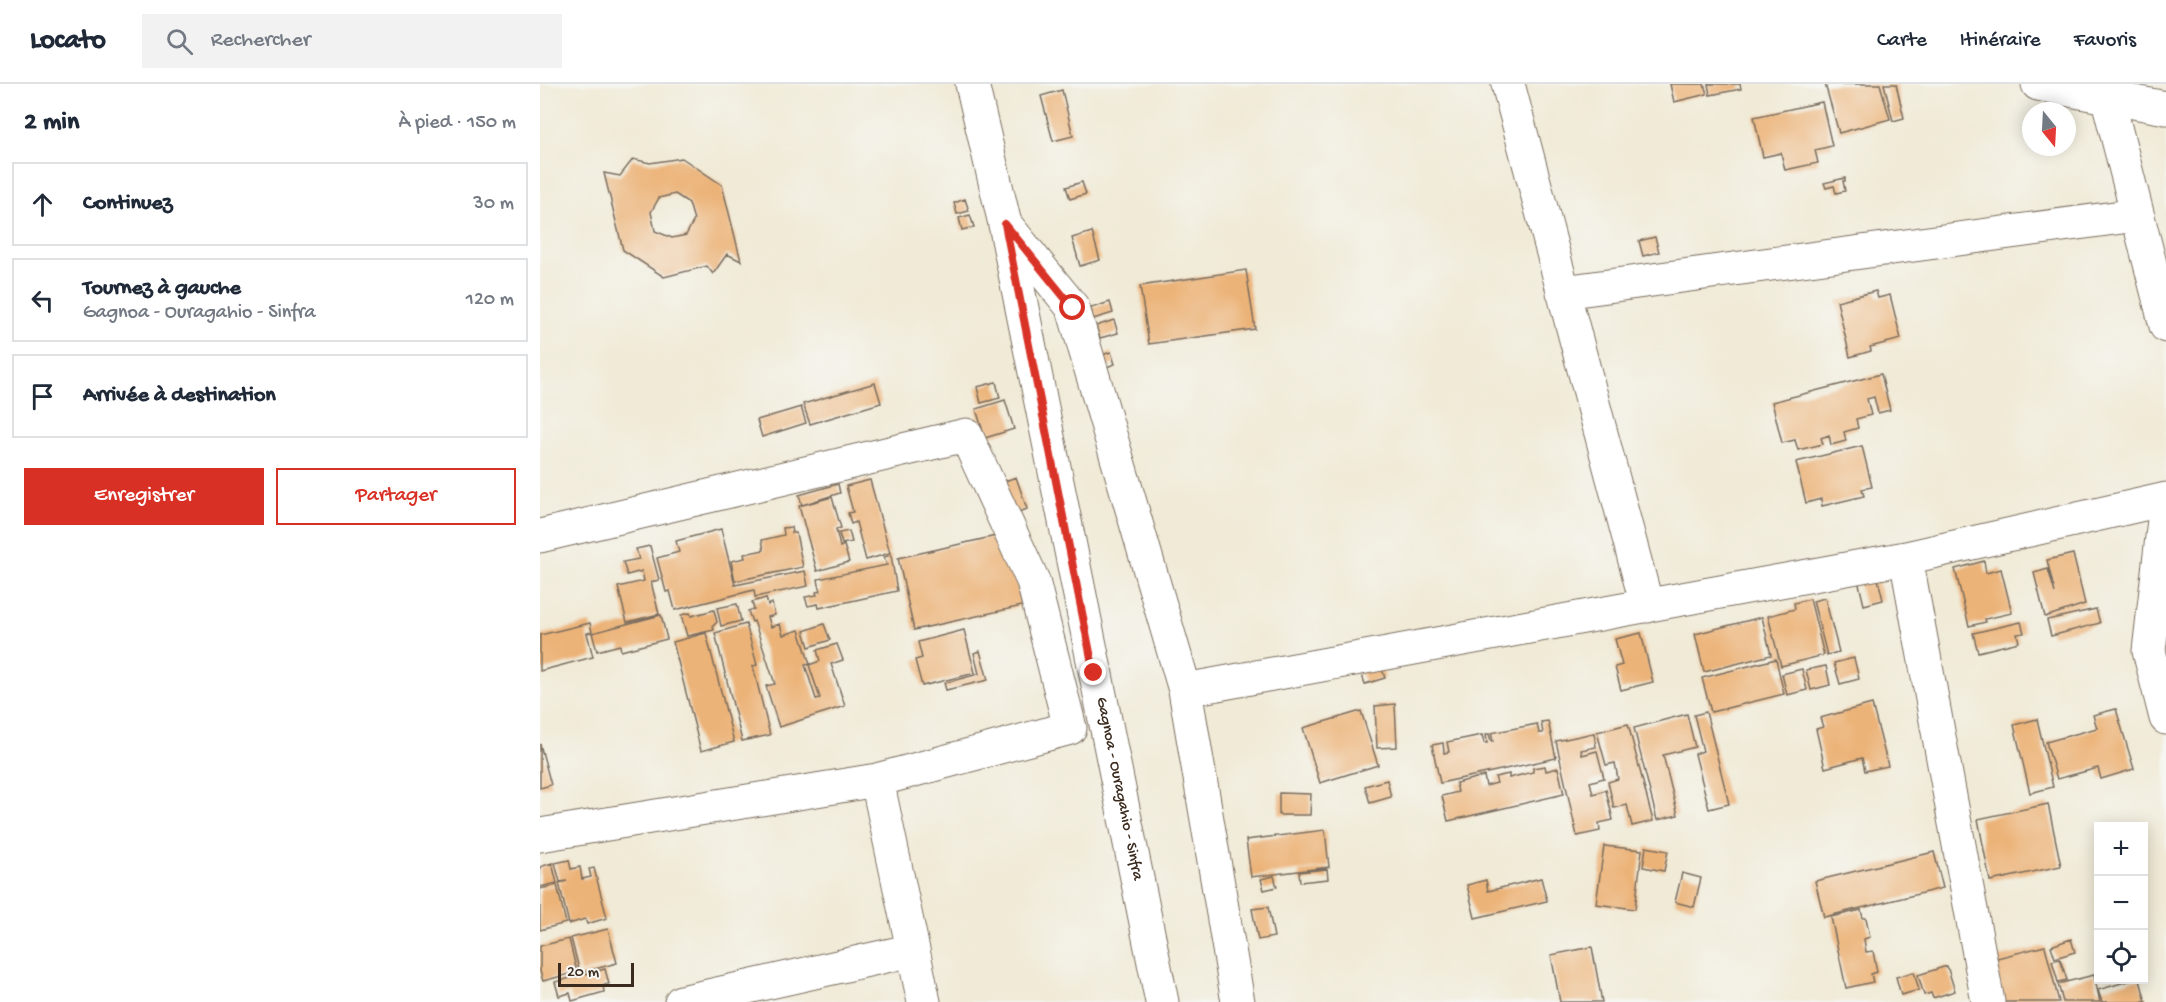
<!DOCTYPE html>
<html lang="fr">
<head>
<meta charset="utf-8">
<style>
  body { margin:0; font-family:"Gochi Hand",sans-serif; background:#f2f2f3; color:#1f2937 }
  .controls { position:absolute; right:18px; bottom:18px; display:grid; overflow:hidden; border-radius:0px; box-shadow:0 3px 15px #0003 }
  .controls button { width:54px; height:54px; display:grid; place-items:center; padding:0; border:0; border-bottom:2px solid #e0e1e3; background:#fff; color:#1f2937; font:30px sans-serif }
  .compass { position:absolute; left:1482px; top:18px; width:54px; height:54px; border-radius:50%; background:#fff; box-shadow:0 3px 15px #0003; rotate:162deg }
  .scale { position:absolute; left:18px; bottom:15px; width:76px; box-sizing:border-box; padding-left:6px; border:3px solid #3b2a1e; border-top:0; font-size:16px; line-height:21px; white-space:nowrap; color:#3b2a1e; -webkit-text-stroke:4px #f6f6f2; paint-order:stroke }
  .stop { position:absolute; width:18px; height:18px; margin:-14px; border:4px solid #d93025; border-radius:50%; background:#fff }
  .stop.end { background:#d93025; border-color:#fff; box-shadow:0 2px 6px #0008 }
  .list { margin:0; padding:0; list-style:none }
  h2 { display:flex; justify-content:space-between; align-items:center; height:78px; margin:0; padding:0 24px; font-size:26px }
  h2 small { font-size:20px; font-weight:400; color:#747a83 }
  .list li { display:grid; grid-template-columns:39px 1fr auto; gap:18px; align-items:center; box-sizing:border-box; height:84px; margin:0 12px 12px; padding:0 12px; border:2px solid #e0e1e3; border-radius:0px }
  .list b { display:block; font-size:22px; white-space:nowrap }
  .list p { margin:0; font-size:20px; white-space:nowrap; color:#747a83 }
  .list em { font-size:20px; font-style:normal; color:#747a83 }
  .actions { display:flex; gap:12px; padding:18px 24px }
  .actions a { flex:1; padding:14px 0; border:2px solid #d93025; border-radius:0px; text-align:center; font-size:21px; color:#d93025 }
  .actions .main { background:#d93025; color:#fff }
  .icon { flex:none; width:33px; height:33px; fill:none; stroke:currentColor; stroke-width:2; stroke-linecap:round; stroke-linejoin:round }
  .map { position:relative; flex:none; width:1626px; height:918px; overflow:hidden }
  header { display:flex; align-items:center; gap:36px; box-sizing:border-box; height:84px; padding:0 30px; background:#fff; border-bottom:2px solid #e0e1e3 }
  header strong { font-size:28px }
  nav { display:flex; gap:33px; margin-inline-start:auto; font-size:21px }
  .search { width:420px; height:54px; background:#f2f2f3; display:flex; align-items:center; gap:15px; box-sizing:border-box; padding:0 21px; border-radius:0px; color:#747a83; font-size:22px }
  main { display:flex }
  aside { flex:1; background:#fff }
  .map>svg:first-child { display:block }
  .building { fill:#ecb378; fill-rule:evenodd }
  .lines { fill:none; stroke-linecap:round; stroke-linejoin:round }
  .minor-casing { stroke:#7a6d5e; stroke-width:35 }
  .major-casing { stroke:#7a6d5e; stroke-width:35 }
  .minor { stroke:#fff; stroke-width:33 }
  .major { stroke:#fff; stroke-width:33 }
  .route { stroke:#d93025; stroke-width:8 }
  .labels { text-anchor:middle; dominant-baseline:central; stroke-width:6; stroke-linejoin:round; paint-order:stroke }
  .street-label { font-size:16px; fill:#3b2a1e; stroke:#f6f6f2 }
</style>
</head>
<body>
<header>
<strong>Locato</strong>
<div class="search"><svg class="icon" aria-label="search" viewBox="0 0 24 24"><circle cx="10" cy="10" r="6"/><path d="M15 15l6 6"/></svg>Rechercher</div>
<nav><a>Carte</a><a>Itinéraire</a><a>Favoris</a></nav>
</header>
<main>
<aside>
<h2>2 min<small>À pied · 150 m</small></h2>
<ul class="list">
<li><svg class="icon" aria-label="ahead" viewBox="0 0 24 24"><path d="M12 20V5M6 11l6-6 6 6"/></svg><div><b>Continuez</b></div><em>30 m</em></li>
<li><svg class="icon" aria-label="left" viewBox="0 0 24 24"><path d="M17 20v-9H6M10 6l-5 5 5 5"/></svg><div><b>Tournez à gauche</b><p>Gagnoa - Ouragahio - Sinfra</p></div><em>120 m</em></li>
<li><svg class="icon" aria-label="arrive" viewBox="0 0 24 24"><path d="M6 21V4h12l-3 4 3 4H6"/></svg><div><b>Arrivée à destination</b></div></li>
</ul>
<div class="actions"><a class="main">Enregistrer</a><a>Partager</a></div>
</aside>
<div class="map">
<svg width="1626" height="918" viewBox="0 0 1626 918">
  <rect width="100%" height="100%" fill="#f6f6f2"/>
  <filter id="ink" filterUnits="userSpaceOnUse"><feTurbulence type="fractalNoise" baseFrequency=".0167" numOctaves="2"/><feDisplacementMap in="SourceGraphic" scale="12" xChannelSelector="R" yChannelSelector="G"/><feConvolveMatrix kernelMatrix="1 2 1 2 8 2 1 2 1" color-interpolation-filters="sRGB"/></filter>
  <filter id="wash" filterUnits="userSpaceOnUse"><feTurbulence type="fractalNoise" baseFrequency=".008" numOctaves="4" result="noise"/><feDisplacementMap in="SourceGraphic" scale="24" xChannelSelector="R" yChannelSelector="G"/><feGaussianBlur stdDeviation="1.35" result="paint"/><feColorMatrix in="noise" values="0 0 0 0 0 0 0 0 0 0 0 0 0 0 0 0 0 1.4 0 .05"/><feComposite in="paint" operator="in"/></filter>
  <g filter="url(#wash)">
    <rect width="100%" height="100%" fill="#f0ead6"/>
    <g id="blocks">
      <path class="building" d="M1130,0h34l3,10 -33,8z
        M1168,0h32l1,5 -31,6z
        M1285,0h55l10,35 -51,14z
        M1344,0h12l8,34 -11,3z
        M522,6l11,46 -20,5 -12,-45z
        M1282,18l10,44 -17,4 3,13 -33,7 -4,-17 -18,4 -9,-40z
        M142,74l40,27 19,76 -14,-7 -14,20 -6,-8 -43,11 -41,-27 -19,-77 16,3 13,-17 17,4zM135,110l14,9 5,17 -8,15 -14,3 -17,-7 -4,-19 8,-14z
        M1305,94v3h-2l2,10 -9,2 -2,-7 -8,2 -2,-5z
        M542,98l4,12 -16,5 -4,-12z
        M425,115l4,12 -12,3 -3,-11z
        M430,131l4,12 -12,3 -3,-12z
        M552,148l8,28 -20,6 -8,-28z
        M1115,153l4,15 -16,4 -4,-15z
        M706,186l9,59 -106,15 -9,-58z
        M1336,207l2,7 12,-3 11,44 -31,8 1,4 -21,6 -13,-56z
        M570,218l3,11 -20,6 -2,-11z
        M574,236l4,13 -18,5 -4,-12z
        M571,268l4,12 -12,4 -4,-12z
        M1341,290l9,36 -12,3 -4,-16 -7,2 4,16 -15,4 2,9 -14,4 2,9 -15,4 -2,-10 -8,3 2,6 -25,6 -3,-10 -13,3 -10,-41z
        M456,298l4,16 -19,5 -4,-16z
        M335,299l6,20 -71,21 -7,-20z
        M465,316l9,29 -29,9 -9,-29z
        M261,323l5,16 -44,14 -5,-17z
        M1322,362l10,41 -10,2 2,7 -42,10 -1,-7 -15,4 -10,-41z
        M476,393l11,32 -19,7 -11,-32z
        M330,396l20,73 -24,7 -10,-38 -5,2 -3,-11 5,-1 -7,-26z
        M298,400l2,9 -38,12 -3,-10z
        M292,413l9,31 -5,1 4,18 4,-2 5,17 -32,9 -18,-65z
        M251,443l1,6h4l7,34 -68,14 -4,-20 14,-3 -1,-4 20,-4 -2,-10 22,-5 -1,-7z
        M181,445l14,56 70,-14 3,15 -53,11 -1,-7 -79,20 -5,-19 -4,1 -9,-34 22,-6 -3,-11z
        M309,447l3,11 -10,2 -3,-11z
        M465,450l17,72 -108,24 -16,-72z
        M110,462l9,34 -8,2 8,32 -32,8 -9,-35 26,-6 -2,-10 -15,4 -4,-13 16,-3 -3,-10z
        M1533,470l12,50 -40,13 -11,-44 14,-4 7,24 -8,-33z
        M351,471l6,36 -78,17 -1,-4 -10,2 -3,-9 12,-2 -1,-3 4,-1 -2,-12 69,-14 -3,-8z
        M1444,477l2,12 15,-4 11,44 -27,6 1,3 -17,4 -14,-57z
        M1337,491l6,25 -19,5 -6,-25z
        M226,514l2,7 4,-2 3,12 -7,2 3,10 9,-3 3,11 16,-5 11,34 -5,1 11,34 4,-1 -11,-33 11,-4 -3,-11 20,-6 6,16 -12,4 14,42 -66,21 -13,-41 9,-2 -21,-63 -2,1 -4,-11 6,-2 -2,-7z
        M1285,514l14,54 -12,3 -14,-54z
        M1270,515l14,56 -43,11 -13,-50 27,-7 -1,-6z
        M197,520l4,17 -20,5 -4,-18z
        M1556,525l4,14 -49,13 -4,-16z
        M174,526l3,12 -4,4 1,4 -27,6 -6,-21 9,-2 1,3z
        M121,531l6,24 -46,12 -1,-6 -23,6 -5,-18z
        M1222,533l9,38 -67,17 -9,-38z
        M1481,538l3,11 -7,1 2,8 -41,10 -5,-19z
        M50,539l2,9 -5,1 6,24 -53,14v-36z
        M206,540l11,41 -4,1 17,69 -28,6 -27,-108z
        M284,540l6,16 -21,7 -5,-16z
        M424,546l11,43 -53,13 -7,-26 7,-2 -4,-16z
        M166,549l28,109 -33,9 -28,-109z
        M1101,549l12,49 -32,8 -6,-23 7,-2 -7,-26z
        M440,567l8,29 -42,10 -2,-7 35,-9 -5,-21z
        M838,573l7,21 -20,6 -7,-21z
        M1314,574l5,21 -19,5 -6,-21z
        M1236,575l8,35 -73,18 -9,-34z
        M1286,582l4,19 -19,5 -5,-20z
        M1262,585l5,21 -20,5 -5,-21z
        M855,620l2,43 -20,1 -2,-42z
        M1332,620l16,62 -23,5 -3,-13 -37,10 -9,-39 7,-2 -3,-9z
        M1576,625l18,60 -33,10 -3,-11 -41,11 -11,-37 51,-14 -4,-13z
        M821,627l17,54 -58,18 -17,-55z
        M1166,628l23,92 -20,5 -14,-55 8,-3 -9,-36z
        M1147,630l8,33 -32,8 15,60 -21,5 -23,-92z
        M1497,635l16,68 -23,6 -16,-68z
        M1008,637l8,37 -116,25 -8,-38 11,-2 1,10 5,-1 -2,-10 35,-7 2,8h3l-1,-9h3l2,7h2l-2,-8 46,-9 2,9h4l-2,-11z
        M1088,640l25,97 -21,5 -5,-21 -13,3 -6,-26 10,-3 -3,-16 -9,2 -9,-33z
        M1054,649l2,14 -15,3 1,5 15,-4 7,27 -14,4 3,12 13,-4 7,30 -14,3 1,8 -23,5 -21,-95z
        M0,660l11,41 -11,3z
        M1005,682l1,5 12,-3 6,26 -116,27 -6,-25 16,-4 -2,-9 28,-7 2,10 11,-3 -2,-6 14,-3v4l24,-6v-4z
        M847,696l4,17 -21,6 -5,-17z
        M739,709l32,1 -1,21h-31z
        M1508,720l13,62 -71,15 -12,-62z
        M785,746l4,37 -78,10 -5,-37z
        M1064,762l38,4 -7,59 -39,-5z
        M1106,763l22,4 -4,20 -21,-4z
        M1394,768l9,36 -119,29 -9,-36z
        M29,776l2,9 9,-2 2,12 9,-2 -2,-8 5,-1 13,50 -20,6 -2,-5 -16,5 -10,-41 8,-2 -7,1 -5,-19z
        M12,779l5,20 -17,4v-20z
        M787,785l1,10 -28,3 -1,-10z
        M1142,789l19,5 -7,29 -19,-5z
        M734,792l3,11 -13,3 -3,-11z
        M1001,794l6,23 -72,17 -8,-33 19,-5 2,11z
        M17,801l9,38 -26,7v-41z
        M728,823l6,30 -16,3 -6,-31z
        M1321,826l2,8h3l4,19 -6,2 2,13 7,-1 4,21 -6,2 2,8 -27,6 -15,-71z
        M68,845l9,34 -37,10 -9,-35z
        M29,855l8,33 -34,9 -3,-10v-25z
        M1531,855l4,13 -20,6 -4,-12z
        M1505,862l14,56h-55l-11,-43z
        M1052,863l10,55h-42l-9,-47z
        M1520,875l7,21 -9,2 -6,-21z
        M1407,882l8,25 -22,7 -2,-5 -7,2 -6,-20z
        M65,885l4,15 -6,1 1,7 -32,9 -2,-8 -11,3 -4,-14z
        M1374,888l5,18 -18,5 -5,-18z
        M1554,891l6,27h-37l-5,-18z
        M1592,896h8l6,22h-44l-4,-12z"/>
    </g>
  </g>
  <g filter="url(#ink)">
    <use href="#blocks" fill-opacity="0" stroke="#7a6d5e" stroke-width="1.5"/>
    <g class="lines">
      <g class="minor-casing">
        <path id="minor" d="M968,0l139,522
          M1498,0l128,24
          M1565,0l2,12 59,230
          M465,140l68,84 112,382 53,312
          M1023,208l574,-77
          M1626,418l-17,149 17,67
          M0,452l426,-101 67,146 37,147 -193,52 -337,55
          M1366,474l82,444
          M645,606l721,-132 260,-59
          M337,696l47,222
          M141,918l232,-52"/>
      </g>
      <g class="major-casing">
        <g id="major">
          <path id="s1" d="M432,0l33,140 157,778"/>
        </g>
      </g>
      <use href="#minor" class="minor"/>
      <use href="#major" class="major"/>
    </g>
  </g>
  <g class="lines" filter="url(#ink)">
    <path class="route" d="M533,224l-68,-84 89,449"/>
  </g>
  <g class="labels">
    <g class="street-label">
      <text stroke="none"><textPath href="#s1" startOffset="720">Gagnoa - Ouragahio - Sinfra</textPath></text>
    </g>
  </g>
</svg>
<div class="controls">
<button>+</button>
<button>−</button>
<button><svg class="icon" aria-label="locate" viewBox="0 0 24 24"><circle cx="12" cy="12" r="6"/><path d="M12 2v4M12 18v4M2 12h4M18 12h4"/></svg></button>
</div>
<svg class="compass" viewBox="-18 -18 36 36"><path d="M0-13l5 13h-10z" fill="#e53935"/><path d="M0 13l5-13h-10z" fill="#747a83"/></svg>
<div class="scale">20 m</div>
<div class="stop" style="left:533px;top:224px"></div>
<div class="stop end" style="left:554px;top:589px"></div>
</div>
</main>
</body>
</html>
